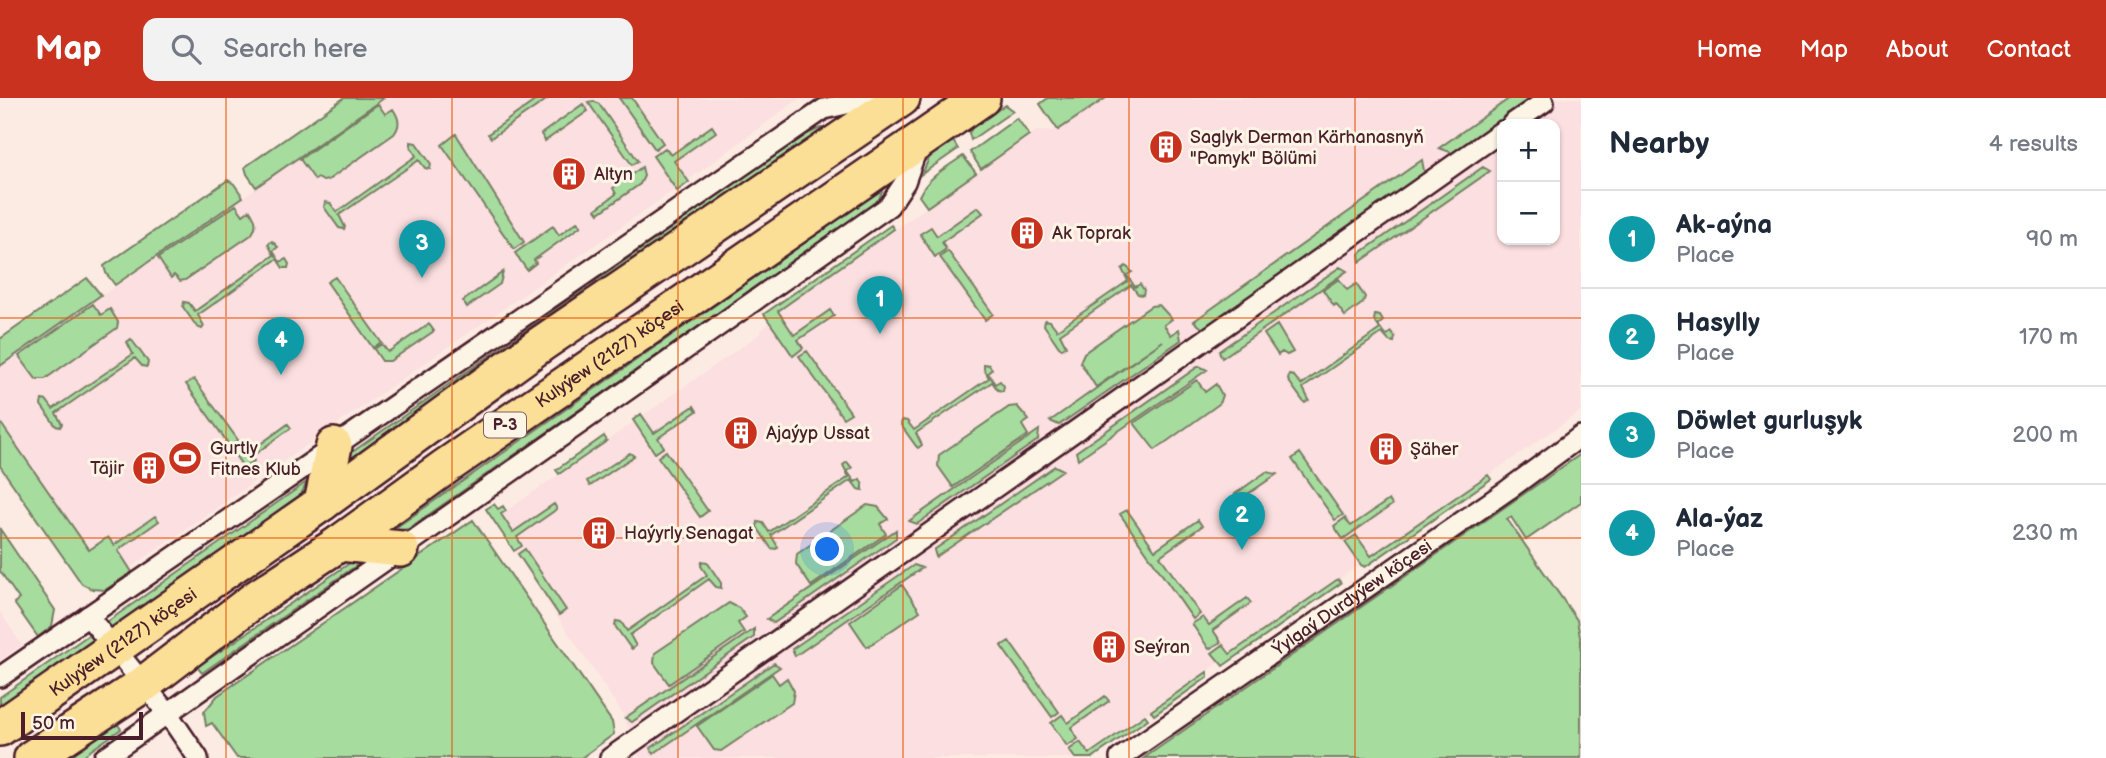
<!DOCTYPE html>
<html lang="en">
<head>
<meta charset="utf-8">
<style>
  body { margin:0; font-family:"Balsamiq Sans",sans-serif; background:#f2f2f3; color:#1f2937 }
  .controls { position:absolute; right:21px; top:21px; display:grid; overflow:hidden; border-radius:14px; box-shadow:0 2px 5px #0004 }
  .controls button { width:63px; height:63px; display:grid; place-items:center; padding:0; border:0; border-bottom:2px solid #e0e1e3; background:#fff; color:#1f2937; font:35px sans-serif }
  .scale { position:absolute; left:21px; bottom:18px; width:122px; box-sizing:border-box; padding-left:7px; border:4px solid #4a1f2b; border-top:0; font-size:19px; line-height:24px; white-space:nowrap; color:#4a1f2b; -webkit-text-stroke:5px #fcf5e5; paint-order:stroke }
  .you { position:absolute; left:828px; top:452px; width:24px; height:24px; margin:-18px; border:5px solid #fff; border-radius:50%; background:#1a73e8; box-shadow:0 0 0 10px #1a73e833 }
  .badge { display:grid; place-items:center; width:46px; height:46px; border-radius:50%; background:#c8321e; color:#fff; font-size:23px; font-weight:700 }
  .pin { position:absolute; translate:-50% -58px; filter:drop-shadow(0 2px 4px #0008) }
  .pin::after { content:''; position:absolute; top:37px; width:24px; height:21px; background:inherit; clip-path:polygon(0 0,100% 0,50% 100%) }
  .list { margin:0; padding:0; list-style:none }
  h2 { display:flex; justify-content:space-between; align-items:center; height:91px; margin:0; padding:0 28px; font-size:30px }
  h2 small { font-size:23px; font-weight:400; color:#747a83 }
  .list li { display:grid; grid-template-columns:46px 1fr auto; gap:21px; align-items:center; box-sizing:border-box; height:98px; padding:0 28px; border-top:2px solid #e0e1e3 }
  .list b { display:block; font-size:26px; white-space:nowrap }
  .list p { margin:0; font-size:23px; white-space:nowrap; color:#747a83 }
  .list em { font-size:23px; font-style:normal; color:#747a83 }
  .icon { flex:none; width:38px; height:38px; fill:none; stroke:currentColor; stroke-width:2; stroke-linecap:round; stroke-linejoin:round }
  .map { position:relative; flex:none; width:1581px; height:660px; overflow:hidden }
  header { display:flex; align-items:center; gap:42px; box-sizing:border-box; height:98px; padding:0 35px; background:#c8321e; color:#fff }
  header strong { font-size:33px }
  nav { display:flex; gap:38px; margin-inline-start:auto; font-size:24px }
  .search { width:490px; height:63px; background:#f2f2f3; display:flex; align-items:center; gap:18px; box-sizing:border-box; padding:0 24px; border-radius:14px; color:#747a83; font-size:26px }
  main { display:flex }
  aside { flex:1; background:#fff }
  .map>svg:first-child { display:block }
  .built { fill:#fcdfe0; fill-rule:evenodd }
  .green { fill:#a7dc9f; stroke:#787e65; stroke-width:2 }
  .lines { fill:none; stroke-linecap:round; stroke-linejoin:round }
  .street-casing { stroke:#4a1f2b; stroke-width:24 }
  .highway-casing { stroke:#4a1f2b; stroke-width:40 }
  .street { stroke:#fcf5e5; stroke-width:19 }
  .highway { stroke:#fbdf96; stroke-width:35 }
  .grid { fill:none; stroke:#e8590c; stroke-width:2; stroke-opacity:0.55 }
  .labels { text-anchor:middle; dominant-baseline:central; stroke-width:6; stroke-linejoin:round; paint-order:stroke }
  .shield { fill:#fcf5e5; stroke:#7f5f63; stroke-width:2 }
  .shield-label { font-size:16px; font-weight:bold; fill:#4a1f2b }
  .poi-label { font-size:18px; fill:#4a1f2b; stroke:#fcf5e5; text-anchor:start }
  .street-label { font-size:18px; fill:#4a1f2b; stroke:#fcf5e5 }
</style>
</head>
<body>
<header>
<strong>Map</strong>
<div class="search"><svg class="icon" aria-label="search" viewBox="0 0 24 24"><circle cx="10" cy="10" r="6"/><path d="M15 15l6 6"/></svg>Search here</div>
<nav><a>Home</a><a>Map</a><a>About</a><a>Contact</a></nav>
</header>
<main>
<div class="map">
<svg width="1581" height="660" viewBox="0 0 1581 660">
  <rect width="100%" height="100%" fill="#fcebe3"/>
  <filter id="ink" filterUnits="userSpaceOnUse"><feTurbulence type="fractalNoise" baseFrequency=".0143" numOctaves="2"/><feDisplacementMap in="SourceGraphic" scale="14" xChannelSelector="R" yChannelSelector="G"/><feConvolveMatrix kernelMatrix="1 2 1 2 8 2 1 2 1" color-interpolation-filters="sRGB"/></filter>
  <g filter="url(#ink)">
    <path class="built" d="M385,0h415l-110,81 -560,389 -22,-32 -19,12 -89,-127v-54z
      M1107,0h474v313l-500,347h-442l-15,-42 -109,-163 9,-7 -22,-32 255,-178 23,-26 256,-179h21zM1502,26h53v116h-53z
      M0,514l22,33 -22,15z"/>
    <path class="green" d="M344,0h40l-128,89 -9,-13 -2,-7z
      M539,0h10l-58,40 -3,-4z
      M619,0h13l31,45 -8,6z
      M1048,0h58l-48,32 -18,-26z
      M1510,0h24l-79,56 -16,-6z
      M594,3l5,3 39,57 -6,4 -44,-63z
      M378,6l7,10 8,-5c6,9 8,16 1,25l-66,46 -5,1 -5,-3 -3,2 -15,-21z
      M583,6l5,7 -43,30 -4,-7z
      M1005,7l8,6 -42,29 -2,-7 3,-5z
      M1017,20l12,17 -48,34 -11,-17z
      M712,28l4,6 -42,29 15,21 -12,9 -24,-35 12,-8 6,7z
      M821,30l5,1 -483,340 8,-16 451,-317z
      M456,36l68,108 -10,7 -72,-104z
      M953,43l5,8 -36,25 8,-18z
      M411,44l5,1 15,21 -1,5 -5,-1 -6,-8 -80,55 6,12 -1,2 -5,-1 -15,-21 1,-5 5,1 7,9 79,-56 -5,-9z
      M963,58l13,17 -49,34 -8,-11c9,-19 28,-29 44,-40z
      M1422,62l3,16 -222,153 -9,-8z
      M642,69l2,9 -4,8 -41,29 -3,-4 20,-15 -3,-6z
      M1483,69l7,4 -130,91 -1,-8z
      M228,82l6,4 9,13 -128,88 -9,-12 -2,-7z
      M883,90l-5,14 -470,327 -17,2z
      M236,107l7,10 7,-5c6,9 8,16 1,25l-66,45 -5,1 -6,-6 -3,3 -13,-20z
      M978,109l5,6 -41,29 4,7 -11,8 -15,-23 11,-7 6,9z
      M577,124l4,4 -47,34 2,3 -9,7 -12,-17 38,-27 6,9z
      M891,127l3,4 -116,82 16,24 36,-25 4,6 -36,24 5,8 -10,8 -29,-42z
      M272,143l6,6 -5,4 7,11 6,-3 3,5 -1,4h-5l-6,-9 -79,56 6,11 -2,3 -5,-2 -14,-20 1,-5 5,1 6,8 79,-56 -6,-11z
      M948,153l45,63 -8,6 -45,-63z
      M1126,168l6,6 -5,3 8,12 5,-3 4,6 -1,5 -5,-1 -7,-9 -71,49 6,12 -4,3 -3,-2 -15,-22 1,-5 5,1 7,9 71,-49 -6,-12z
      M1340,169l7,4 -125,87 -3,-7z
      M503,174l-3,12 -33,23 -4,-6z
      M335,179l46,65 -8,6 -46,-66z
      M87,180l14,17 -101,71v-27z
      M1339,181l8,11 9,-6 9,13 -2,6 -18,13 -9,-12 -2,2 -11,-16z
      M93,206l8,11 9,-6 8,13 -1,6 -72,51h-9l-17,-23z
      M1159,207l13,14 -8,6 7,10 8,-6 2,11 -122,85 -9,-4 113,-80 -67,46 -16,-25 4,-9 67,-47z
      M1375,217l5,1 3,5 -5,4 8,11 5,-4 4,5 -1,5 -5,-1 -7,-8 -79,55 6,12 -4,3 -2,-2 -15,-21 1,-5 5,1 7,9 79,-56 -6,-9z
      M429,226l5,7 -44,30h-8l-8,-12 8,-5 6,8z
      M1277,227l16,27 -6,3 -5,-3 -4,3 -14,-21z
      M131,241l17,23 -1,5 -5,-1 -7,-8 -79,55 6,11 -2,3 -4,-1 -15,-21 1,-5 5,1 6,8 80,-55 -6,-12z
      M807,253l44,62 -8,5 -44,-62z
      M984,266l5,1 3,4 -4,4 7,11 5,-3 4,5 -1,5 -5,-1 -6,-8 -76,51 6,12 -4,3 -2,-2 -15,-21 1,-5 5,1 7,9 75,-52 -5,-9z
      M1199,268l8,4 -129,89 -2,-7z
      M194,281l44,61 -8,6 -44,-62z
      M1197,282l8,12 11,-8 6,11 -3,9 -64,46 -21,-27z
      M694,308l3,5 -39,27 6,9 -9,6 -22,-33 8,-6 13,19z
      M1017,308l12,14 -7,5 6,10 -75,52 -15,-21 1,-11 70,-48z
      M0,324l89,128 19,-13 6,8 41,-29 4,5 -41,29 14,22 -27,18 -13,-1 -10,-5 -82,-118z
      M288,326l3,4 -40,29 3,4 -10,7 -12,-17 10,-7 6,9z
      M1039,332l-1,10 -121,84 -8,-3z
      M604,338l3,5 -48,33 -3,-4z
      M666,353l42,60 -8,6 -42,-60z
      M630,355l4,3 -44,30 -3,-5z
      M1300,355l43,62 -8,5 -43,-61z
      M1581,356v48l-55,38 -15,-23 -4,2 70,101 4,22v116h-437z
      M847,364l5,6 -5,3 8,11 5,-3 3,6v5l-5,-1 -7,-9 -80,55 7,12 -2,2 -5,-1 -14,-21 1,-5 5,1 6,9 80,-55 -6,-12z
      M1055,368l8,4 -127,87 -2,-7z
      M1266,374l11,2 -38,26 -4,-6z
      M1488,377l3,4 -126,88 -4,-2 -16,-23 11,-7 15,21z
      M308,383l-8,15 -300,210v-9z
      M1389,402l3,5 -49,34 -9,-13 11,-8 6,8z
      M494,406l4,5 5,-3 3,5 -5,3 12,18 41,-28 3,5 -40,28 5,9 -8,5 -28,-42z
      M867,407l11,2 10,12 -8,5 6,10 -75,52 -15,-22 1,-10z
      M1127,412l28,40 43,-30 4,6 -42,30 40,58 -7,5 -73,-105z
      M473,422l139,202 2,12 -33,24h-344l-25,-35 -6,3 -2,-14 13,-16z
      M0,431l55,81 -3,16 -14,11 -24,-34 5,-4 -19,-28z
      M896,432v8l-122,85 -7,-4z
      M525,451l41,61 -7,5 -41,-61z
      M702,463l5,1 14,21v5l-5,-1 -7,-8 -79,56 6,11 -4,3 -2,-2 -15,-21 1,-5 5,1 6,9 80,-56 -6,-9z
      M350,465h10l-158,110 -5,-6z
      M914,467l8,3 -127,88 -3,-7z
      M1338,481l3,4 -118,83 -11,-13 11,-8 7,9z
      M902,487l18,26 -53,36 -17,-25z
      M1247,500l4,5 -38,27 8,12 -12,7 -17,-25 11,-7 6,8z
      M729,505l10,5 7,9 -8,6 6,9 -75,52 -15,-21 1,-10z
      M754,531v8l-122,85 -7,-4z
      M1009,543l50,71 -7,5 -51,-71z
      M774,565l6,4 -127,87 -2,-6z
      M1207,574l1,5 -54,38 -3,-4z
      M772,576l7,10 8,-6 7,13 -2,12 -71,48 -7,-1 -17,-24z
      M1105,598l4,5 -38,27 7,11 -11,7 -16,-23 11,-8 6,8z
      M1145,617l3,4 -56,39h-17l-6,-8 11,-8 9,12z
      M116,624l5,7 -41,29h-15z"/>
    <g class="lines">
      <g class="street-casing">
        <g id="street">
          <path d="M1512,26l32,-22"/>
          <path d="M88,518l80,98 30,44"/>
          <path d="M0,579l824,-568 31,-7h37"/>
          <path d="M104,660l785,-552 16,-24 13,-36"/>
          <path d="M610,660l892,-627"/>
          <path id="s1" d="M1120,660l389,-269 72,-53"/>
        </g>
      </g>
      <g class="highway-casing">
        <g id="highway">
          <path d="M322,405l12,-57"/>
          <path d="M340,445l61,6"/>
          <path id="s2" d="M0,630l322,-225 219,-159 361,-246"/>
          <path id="s3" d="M32,660l112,-74 114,-87 82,-54 105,-76 537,-369"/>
        </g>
      </g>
      <use href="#street" class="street"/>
      <use href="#highway" class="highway"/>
    </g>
  </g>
  <path class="grid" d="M226,0v660M452,0v660M678,0v660M903,0v660M1129,0v660M1355,0v660M0,220h1581M0,440h1581"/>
  <defs>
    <g id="building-disc" transform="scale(1.75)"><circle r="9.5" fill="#c8321e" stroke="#fcf5e5"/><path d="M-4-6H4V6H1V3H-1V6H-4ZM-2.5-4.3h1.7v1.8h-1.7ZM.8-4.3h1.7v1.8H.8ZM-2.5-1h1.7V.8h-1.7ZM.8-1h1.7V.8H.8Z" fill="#fff"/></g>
    <g id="stadium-disc" transform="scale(1.75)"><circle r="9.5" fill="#c8321e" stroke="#fcf5e5"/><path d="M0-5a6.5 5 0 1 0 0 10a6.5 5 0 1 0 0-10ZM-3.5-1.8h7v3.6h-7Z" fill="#fff"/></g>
  </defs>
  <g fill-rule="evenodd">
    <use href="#building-disc" x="1166" y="49"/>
    <use href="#building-disc" x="569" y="76"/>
    <use href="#building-disc" x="1027" y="135"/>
    <use href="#building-disc" x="741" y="335"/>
    <use href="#building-disc" x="1386" y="351"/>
    <use href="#stadium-disc" x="185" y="360"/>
    <use href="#building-disc" x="149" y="370"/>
    <use href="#building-disc" x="599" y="435"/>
    <use href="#building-disc" x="1109" y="549"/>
  </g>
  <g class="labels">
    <rect class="shield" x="484" y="314.5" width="42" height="25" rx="5"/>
    <g class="shield-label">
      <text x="505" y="327">P-3</text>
    </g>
    <g class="poi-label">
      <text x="1190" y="39">Saglyk Derman Kärhanasnyň<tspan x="1190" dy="21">"Pamyk" Bölümi</tspan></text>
      <text x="594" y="76">Altyn</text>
      <text x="1052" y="135">Ak Toprak</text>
      <text x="766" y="335">Ajaýyp Ussat</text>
      <text x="210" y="350">Gurtly<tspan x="210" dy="21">Fitnes Klub</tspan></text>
      <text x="1410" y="351">Şäher</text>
      <text x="124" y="370" text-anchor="end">Täjir</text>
      <text x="624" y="435">Haýyrly Senagat</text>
      <text x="1134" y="549">Seýran</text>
    </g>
    <g class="street-label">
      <text stroke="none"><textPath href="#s3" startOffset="705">Kulyýew (2127) köçesi</textPath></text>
      <text stroke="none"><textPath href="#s1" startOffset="282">Ýylgaý Durdyýew köçesi</textPath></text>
      <text stroke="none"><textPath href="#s2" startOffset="150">Kulyýew (2127) köçesi</textPath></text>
    </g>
  </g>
</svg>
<div class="controls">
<button>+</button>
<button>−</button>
</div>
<div class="scale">50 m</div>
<div class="you"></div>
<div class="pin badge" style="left:880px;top:236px;background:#0f9aa8">1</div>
<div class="pin badge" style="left:1242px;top:452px;background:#0f9aa8">2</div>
<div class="pin badge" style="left:422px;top:180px;background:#0f9aa8">3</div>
<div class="pin badge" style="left:281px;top:277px;background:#0f9aa8">4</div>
</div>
<aside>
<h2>Nearby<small>4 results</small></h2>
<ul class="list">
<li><span class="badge" style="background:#0f9aa8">1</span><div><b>Ak-aýna</b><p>Place</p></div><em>90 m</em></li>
<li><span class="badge" style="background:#0f9aa8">2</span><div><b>Hasylly</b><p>Place</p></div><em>170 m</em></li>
<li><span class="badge" style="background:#0f9aa8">3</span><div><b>Döwlet gurluşyk</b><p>Place</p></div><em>200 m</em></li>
<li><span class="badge" style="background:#0f9aa8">4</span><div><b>Ala-ýaz</b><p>Place</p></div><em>230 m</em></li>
</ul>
</aside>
</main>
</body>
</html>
